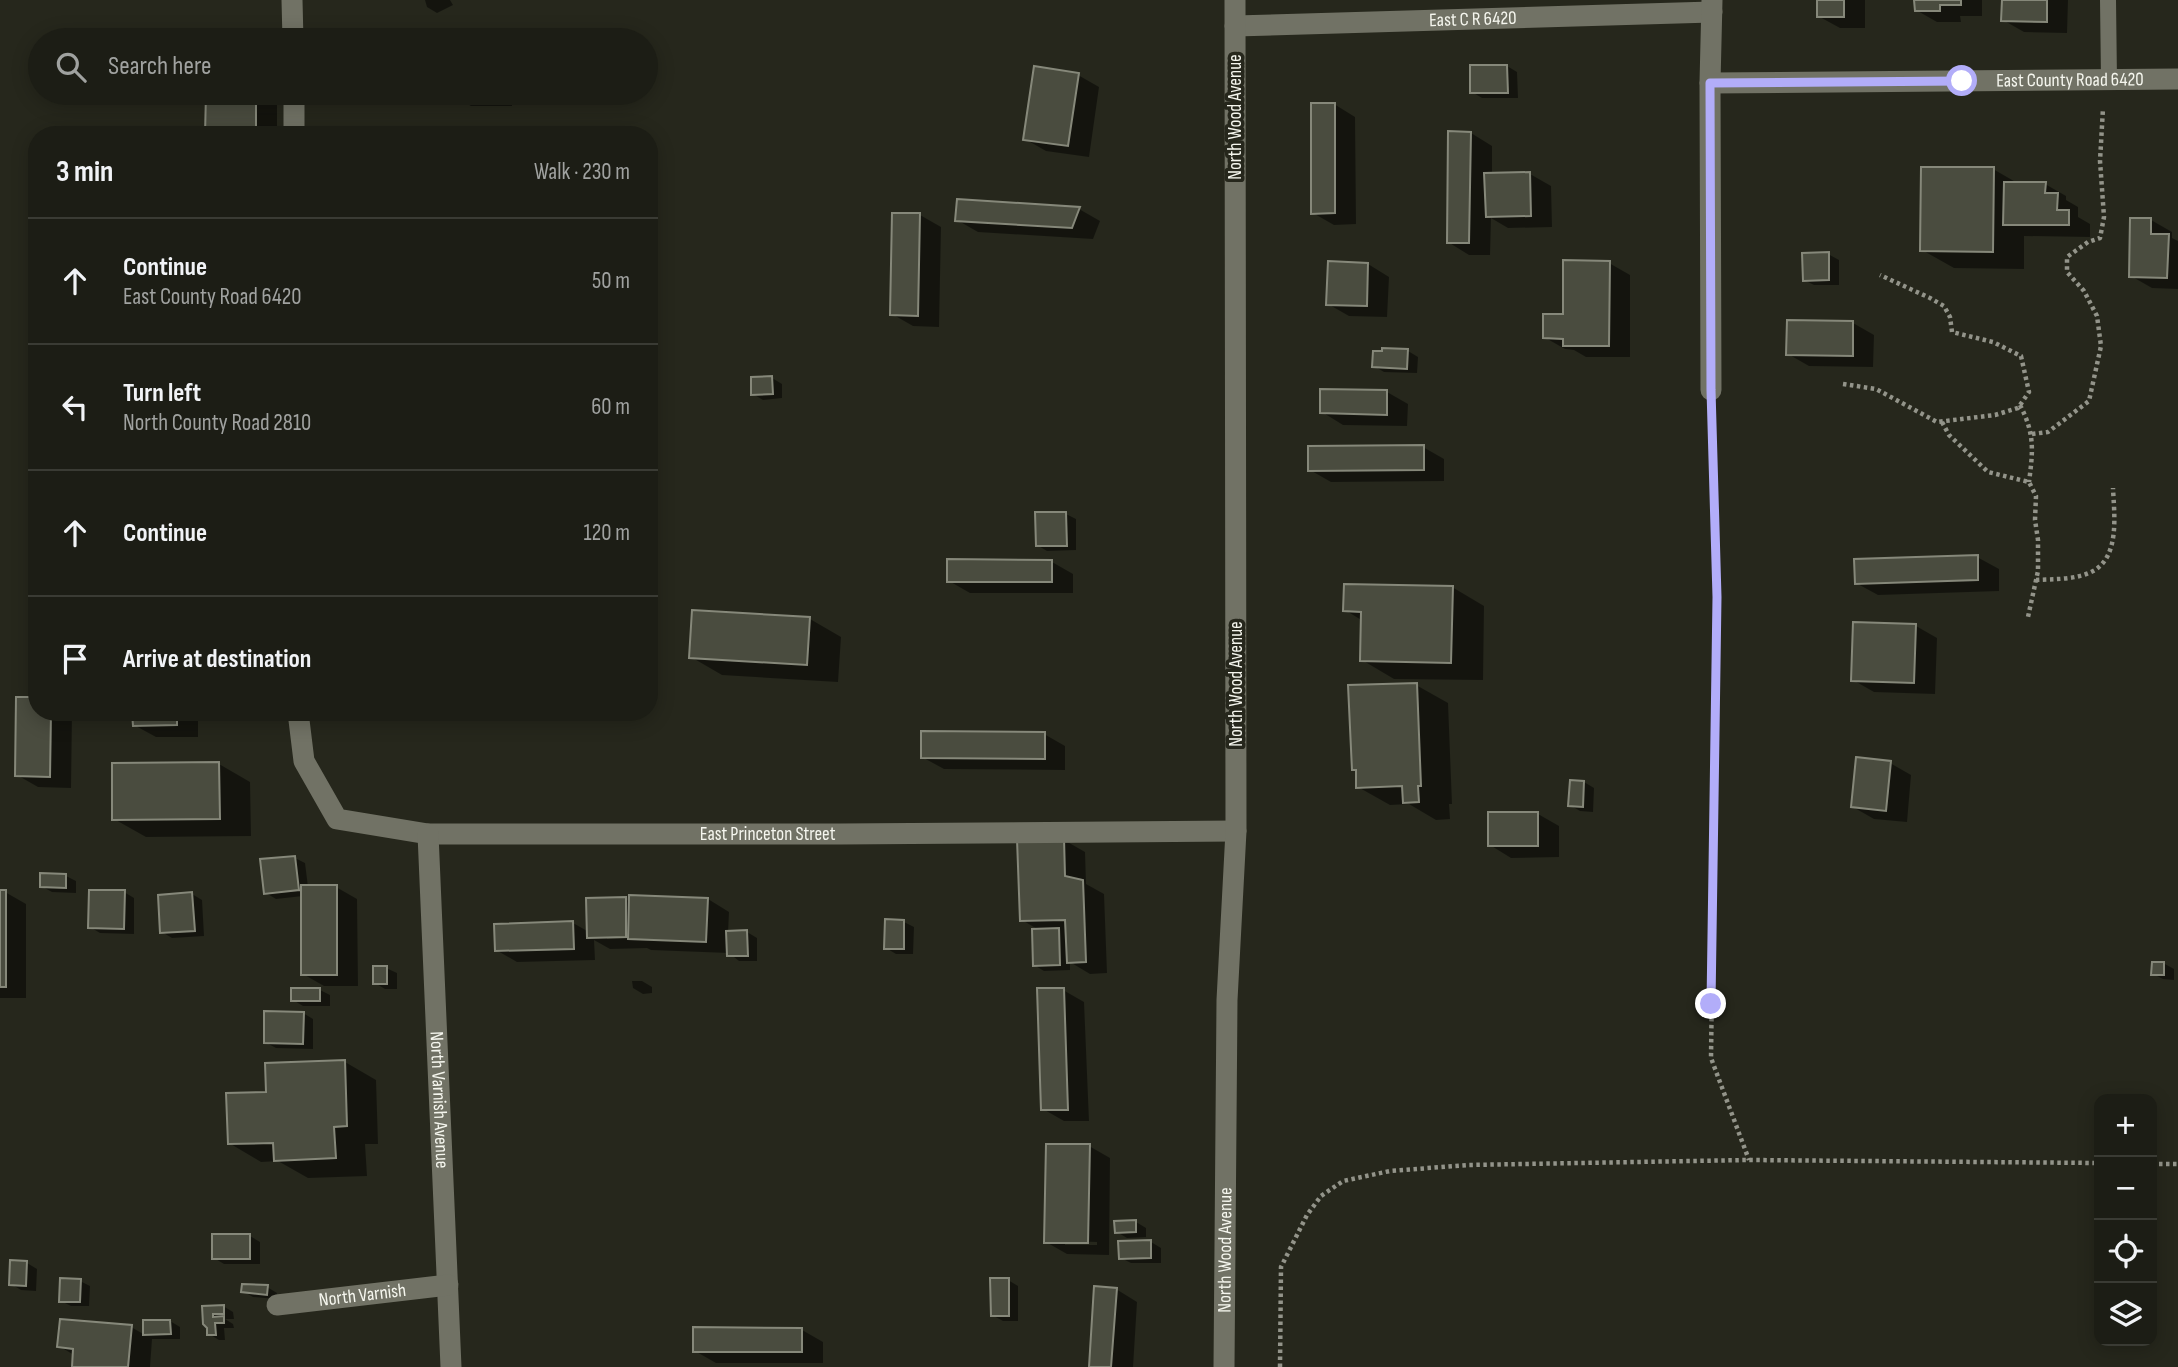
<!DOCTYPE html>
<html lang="en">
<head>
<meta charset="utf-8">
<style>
  body { margin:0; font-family:"Sofia Sans Condensed",sans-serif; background:#25261e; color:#f1f3f6 }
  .controls { position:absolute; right:21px; bottom:21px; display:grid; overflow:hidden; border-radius:14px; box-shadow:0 4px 18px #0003 }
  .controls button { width:63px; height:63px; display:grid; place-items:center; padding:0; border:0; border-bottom:2px solid #3a3b34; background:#1c1d15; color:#f1f3f6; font:35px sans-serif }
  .stop { position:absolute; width:21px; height:21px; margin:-16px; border:5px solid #b2adf9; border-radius:50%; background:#fff }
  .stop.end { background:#b2adf9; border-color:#fff; box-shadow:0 2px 7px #0008 }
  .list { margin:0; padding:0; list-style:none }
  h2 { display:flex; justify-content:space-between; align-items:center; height:91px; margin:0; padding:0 28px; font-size:30px }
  h2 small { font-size:23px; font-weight:400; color:#a0a2a0 }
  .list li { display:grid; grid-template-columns:46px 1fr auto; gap:21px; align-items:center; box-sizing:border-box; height:126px; padding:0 28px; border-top:2px solid #3a3b34 }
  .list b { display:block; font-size:26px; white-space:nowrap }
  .list p { margin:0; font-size:23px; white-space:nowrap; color:#a0a2a0 }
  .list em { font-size:23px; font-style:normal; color:#a0a2a0 }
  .icon { flex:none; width:38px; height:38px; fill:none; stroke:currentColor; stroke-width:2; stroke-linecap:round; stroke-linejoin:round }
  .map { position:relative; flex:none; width:2178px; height:1367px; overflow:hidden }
  .search { position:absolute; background:#1c1d15; box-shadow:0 4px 18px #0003; left:28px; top:28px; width:630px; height:77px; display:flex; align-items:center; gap:18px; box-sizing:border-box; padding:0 24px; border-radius:38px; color:#a0a2a0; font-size:26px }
  .panel { position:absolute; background:#1c1d15; box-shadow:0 4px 18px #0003; left:28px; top:126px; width:630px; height:595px; border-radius:28px }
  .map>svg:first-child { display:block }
  .shadow { fill:#0007; fill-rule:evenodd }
  .building { fill:#4a4c3f; stroke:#86887a; stroke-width:2 }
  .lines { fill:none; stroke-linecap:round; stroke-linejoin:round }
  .path { stroke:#93948a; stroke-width:4.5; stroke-dasharray:3.5 3.5; stroke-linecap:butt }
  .lane { stroke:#717265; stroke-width:16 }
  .street { stroke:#717265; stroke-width:21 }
  .route { stroke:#b2adf9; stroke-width:9 }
  .labels { text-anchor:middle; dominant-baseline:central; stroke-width:7; stroke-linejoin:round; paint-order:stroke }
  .street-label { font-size:19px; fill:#f5f6ee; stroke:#26271c }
</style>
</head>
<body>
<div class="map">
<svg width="2178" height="1367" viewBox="0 0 2178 1367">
  <rect width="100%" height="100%" fill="#26271c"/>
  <path class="shadow" d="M425,0h25l3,5 -16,8 -10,-6z
    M1819,0h46v28h-25l-22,-12z
    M1916,0h66v16h-22l1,6h-24l-21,-12z
    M2004,0h64l-1,33 -43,-1 -21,-12z
    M1507,66l10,6 1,26h-36l-10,-6z
    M1078,75l21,12 -10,70 -43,-6 -21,-12z
    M207,93h70v42h-70z
    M461,93h46l5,3v10h-41l-10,-6z
    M1334,104l21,13 1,107 -22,1 -21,-12z
    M1471,133l21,13v29l38,-1 21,12 1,41 -44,1 -17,-10 -1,37h-21l-21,-13z
    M1993,169l26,15h26l21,12v4l12,7v10l12,7v13l-66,-1v33l-70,-1 -32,-18z
    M958,201l121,8 21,12 -7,18 -115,-7 -21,-12z
    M920,215l21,12 -2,100 -26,-1 -21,-12z
    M2151,220l21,12v6l6,3v48l-26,-1 -21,-12z
    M1828,254l11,6v25h-25l-10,-5z
    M1609,263l21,12v82h-44l-12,-7 -9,-1 -21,-12z
    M1368,264l21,13 -2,40 -38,-1 -21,-12z
    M1853,323l21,12 -1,32 -64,-1 -21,-12z
    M1408,351l10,6 -1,16 -33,-1 -10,-6z
    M772,378l10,6v14l-19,2 -10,-6z
    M1387,392l21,12 -1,22 -64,-1 -21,-13z
    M1423,447l21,12v22l-113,1 -21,-12z
    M1066,514l10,5v31l-29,1 -10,-6z
    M1977,557l22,12v22l-121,4 -22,-12z
    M1052,562l21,12v19h-103l-21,-12z
    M1452,587l32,19 -1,74 -89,-1 -32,-19 1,-39 -18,-11z
    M810,619l31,18 -3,45 -116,-7 -31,-18z
    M1916,626l21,12 -2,56 -61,-2 -21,-12z
    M1416,685l32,18 4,101h-3l1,15 -14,1 -27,-16 -19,1 -32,-18v-15l-5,-3z
    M37,712h35l-1,76 -33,-1 -21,-12z
    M99,712h99v25h-42l-22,-12v-7l-23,1z
    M1044,734l21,12v24l-121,-1 -22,-12z
    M1890,763l21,12 -4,47 -33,-3 -21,-12z
    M219,764l31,18 1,54 -105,1 -32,-18z
    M1584,782l10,6 -1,24 -13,-1 -10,-6z
    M1538,814l21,12v31l-48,1 -21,-13z
    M1064,840l21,12 1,32 18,10 3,79 -17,1 -20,-12v8l-26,1 -10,-6 5,-35 -17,-10z
    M295,858l10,5 3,24h28l21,12 1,87h-34l-21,-12v-78l-27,3 -10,-6z
    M66,876l10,5v12l-24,-1 -11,-6z
    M0,892h5l21,12v94h-26z
    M124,892l10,6v36l-34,-1 -10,-6z
    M192,894l10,6 2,36 -32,2 -10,-6z
    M625,899l6,3 77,-3 21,13 -1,21 19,-1 10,6v23h-18l-10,-8 -78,-3 -4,-2 -37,1 -16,-9 1,20 -78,2 -21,-12 77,-27 16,9zM607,935h28v3l-28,1z
    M904,922l10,5 -1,27h-17l-10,-6z
    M2163,963l11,6v11l-11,-1 -10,-5z
    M386,968l11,5v16h-12l-10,-6z
    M632,981h10l10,6v6l-9,1 -10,-6z
    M320,990l10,5v11h-27l-10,-6z
    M1063,990l21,12 5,119h-25l-21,-12z
    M303,1013l10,6v30l-37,-1 -11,-6z
    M345,1062l31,18 2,64h-13l2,32 -59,2 -30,-17 -17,1 -32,-19 38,-49z
    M1089,1146l21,12 -1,97 -42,-1 -21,-12zM1065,1241l32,1v3h-32z
    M1136,1222l10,6v9l-19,1 -10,-6z
    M250,1236l10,6v22h-36l-10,-6z
    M1151,1242l10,6v15h-30l-10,-5z
    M12,1262l15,1 10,6 -1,22 -15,-1 -10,-6z
    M1008,1280l10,6v35h-15l-11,-6z
    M80,1281l10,5 -1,20h-18l-10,-5z
    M267,1287l10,6 -1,6 -23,-2 -10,-6z
    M1116,1289l21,13 -4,65h-42z
    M223,1306l10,6 1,7h-9l8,5 1,4h-10l1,12h-6l-10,-6 -5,-27z
    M170,1321l10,6v12h-28l-2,28h-77l1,-12 -15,-9 72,-19 14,8z
    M802,1330l21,12v21h-107l-21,-12z"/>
  <path class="building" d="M1817,0h27v17h-27z
    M1914,0h47v5h-21v6h-25z
    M2002,0h45v22l-46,-1z
    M1470,65h37l1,28h-38z
    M1034,66l45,7 -11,73 -45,-6z
    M206,93h50v42h-51z
    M459,93h43v8h-43z
    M1311,103h24v110l-24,1z
    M1448,131l23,1 -2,111h-22z
    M1921,167h73l-1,85 -73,-1z
    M1530,172l1,44 -45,1 -2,-44z
    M2004,182h42l-1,11h13l-1,17h12v15h-66z
    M957,199l123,8 -8,21 -117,-7z
    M892,213h28l-2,103 -28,-1z
    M2130,218h21v16h18l-2,44 -38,-1z
    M1829,252v28l-26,1 -1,-28z
    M1563,260l47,1 -1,85h-46v-7l-20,-1v-24h20z
    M1328,261l40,2 -1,43 -41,-1z
    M1787,320l66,1v35l-67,-1z
    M1382,348l26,1 -1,20 -35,-2 1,-16h9z
    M772,376l1,18 -22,1v-18z
    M1320,389l67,1v25l-67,-2z
    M1424,445v25l-116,1v-25z
    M1035,512h31l1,34h-31z
    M1978,555v25l-123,4 -1,-25z
    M947,559l105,1v22h-105z
    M1344,584l109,2 -2,77 -91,-2 1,-49 -18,-1z
    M692,610l118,7 -3,48 -118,-7z
    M1853,622l63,2 -2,59 -63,-2z
    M1417,683l4,103h-3l1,16 -16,1 -1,-17 -46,2v-18h-4l-4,-85z
    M16,697h21v15h14l-1,65 -35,-1z
    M132,712h45v13l-44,1z
    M921,731l124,1v27l-124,-1z
    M1856,757l35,4 -5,50 -35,-4z
    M219,762l1,57 -108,1v-57z
    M1570,780l14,1 -1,26 -15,-1z
    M1488,812h50v34h-50z
    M1064,838l1,38 18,4 3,82 -19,1 -2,-43 -45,1 -3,-82z
    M295,856l4,34 -35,4 -4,-35z
    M40,873l26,1v14l-26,-1z
    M301,885h36v90h-36z
    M0,890h6v97h-6z
    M89,890h36l-1,39 -36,-1z
    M192,892l3,39 -35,2 -2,-38z
    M629,895l79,3 -2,44 -78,-3z
    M626,897v40l-39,1 -1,-40z
    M885,919l19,1v29h-20z
    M573,921l1,28 -79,2 -1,-27z
    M1059,928l1,37 -27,1 -1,-37z
    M747,930l1,26h-21l-1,-25z
    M2152,962h12v13h-13z
    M373,966h14v18h-14z
    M291,988h29v13h-29z
    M1037,988h27l4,122h-27z
    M264,1011l40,1 -1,32 -39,-1z
    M345,1060l2,66 -13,1 2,31 -62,3 -1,-18 -45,1 -2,-51 40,-1 -1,-29z
    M1046,1144h44l-2,99h-44z
    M1136,1220v12l-21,1 -1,-12z
    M212,1234h38v25h-38z
    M1151,1240v18l-32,1 -1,-18z
    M10,1260l17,1 -1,25 -17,-1z
    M60,1278l21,1 -1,23h-21z
    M990,1278h19v38h-18z
    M242,1284l26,1 -1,10 -26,-3z
    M1094,1286l23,2 -6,79h-22z
    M224,1305v9h-11v3l11,-1v7h-9l1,12h-9v-7l-4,-4 -1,-18z
    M60,1319l72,6 -4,42h-56l1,-18 -16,-2z
    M143,1320h27l1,14 -28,1z
    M693,1327l109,1v24h-109z"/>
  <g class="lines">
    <path class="path" d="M1843,384l33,5 61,33 58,-7 23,-7 11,-16 -8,-36 -28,-14 -41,-10 -2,-15 -6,-11 -14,-8 -50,-23
      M2020,405c15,29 13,46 9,77
      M1712,416l5,181 -6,461 38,102
      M1942,422l7,13 39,37 41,10 7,14 -1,24 3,20v31l-10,46
      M2032,434l16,-2 41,-31 12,-55 -4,-30 -13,-25 -17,-19v-15l21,-15 12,-4 4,-21 -4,-56 3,-53
      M2036,580c18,-1 42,0 59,-10 25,-16 19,-57 18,-82
      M2152,1164h26
      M1280,1367l1,-100 26,-52 14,-19 22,-15 47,-10 78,-6 281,-5 350,3"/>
    <path class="lane" d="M2108,0l1,80"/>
    <g class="street">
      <path d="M292,0l1,40"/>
      <path id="s1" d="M1235,26l477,-14"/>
      <path id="s2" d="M1710,83l468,-4"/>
      <path d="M294,93v42"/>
      <path d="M1711,390l-1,-307 2,-83"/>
      <path id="s3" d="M298,712l6,49 33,58 91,15h412l396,-3"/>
      <path id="s4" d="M428,834l23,533"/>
      <path id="s5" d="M277,1305l171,-20"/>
      <path id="s6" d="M1224,1367l3,-367 9,-169 -1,-831"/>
    </g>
  </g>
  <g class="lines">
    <path class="route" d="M1711,1004l6,-407 -6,-207 -1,-307 252,-2"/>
  </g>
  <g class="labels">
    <g class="street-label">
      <text stroke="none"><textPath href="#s1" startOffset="238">East C R 6420</textPath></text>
      <text stroke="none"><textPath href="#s2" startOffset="360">East County Road 6420</textPath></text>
      <text transform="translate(1235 117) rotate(-90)">North Wood Avenue</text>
      <text transform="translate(1236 684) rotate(-90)">North Wood Avenue</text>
      <text stroke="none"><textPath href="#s3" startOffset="548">East Princeton Street</textPath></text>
      <text stroke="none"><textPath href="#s4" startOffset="266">North Varnish Avenue</textPath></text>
      <text stroke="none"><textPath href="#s6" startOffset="117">North Wood Avenue</textPath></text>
      <text stroke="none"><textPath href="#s5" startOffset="86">North Varnish</textPath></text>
    </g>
  </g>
</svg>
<div class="controls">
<button>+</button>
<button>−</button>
<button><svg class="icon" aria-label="locate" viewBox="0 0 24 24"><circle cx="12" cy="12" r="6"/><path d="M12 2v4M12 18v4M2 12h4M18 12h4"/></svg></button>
<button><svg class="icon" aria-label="layers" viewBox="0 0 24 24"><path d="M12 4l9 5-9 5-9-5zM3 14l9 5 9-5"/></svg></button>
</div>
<div class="stop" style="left:1962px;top:81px"></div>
<div class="stop end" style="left:1711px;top:1004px"></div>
<div class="search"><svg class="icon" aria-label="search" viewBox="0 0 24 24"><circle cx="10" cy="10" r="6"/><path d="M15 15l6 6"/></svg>Search here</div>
<section class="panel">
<h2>3 min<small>Walk · 230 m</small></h2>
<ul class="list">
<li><svg class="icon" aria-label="ahead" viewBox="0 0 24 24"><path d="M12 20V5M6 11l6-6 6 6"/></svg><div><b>Continue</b><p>East County Road 6420</p></div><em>50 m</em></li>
<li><svg class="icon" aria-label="left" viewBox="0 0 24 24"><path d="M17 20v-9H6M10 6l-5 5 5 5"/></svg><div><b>Turn left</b><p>North County Road 2810</p></div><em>60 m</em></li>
<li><svg class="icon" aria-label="ahead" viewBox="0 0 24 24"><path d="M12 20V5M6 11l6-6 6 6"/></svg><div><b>Continue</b></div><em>120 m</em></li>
<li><svg class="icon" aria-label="arrive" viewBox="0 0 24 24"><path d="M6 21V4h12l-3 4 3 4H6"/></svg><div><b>Arrive at destination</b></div></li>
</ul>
</section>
</div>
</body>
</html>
